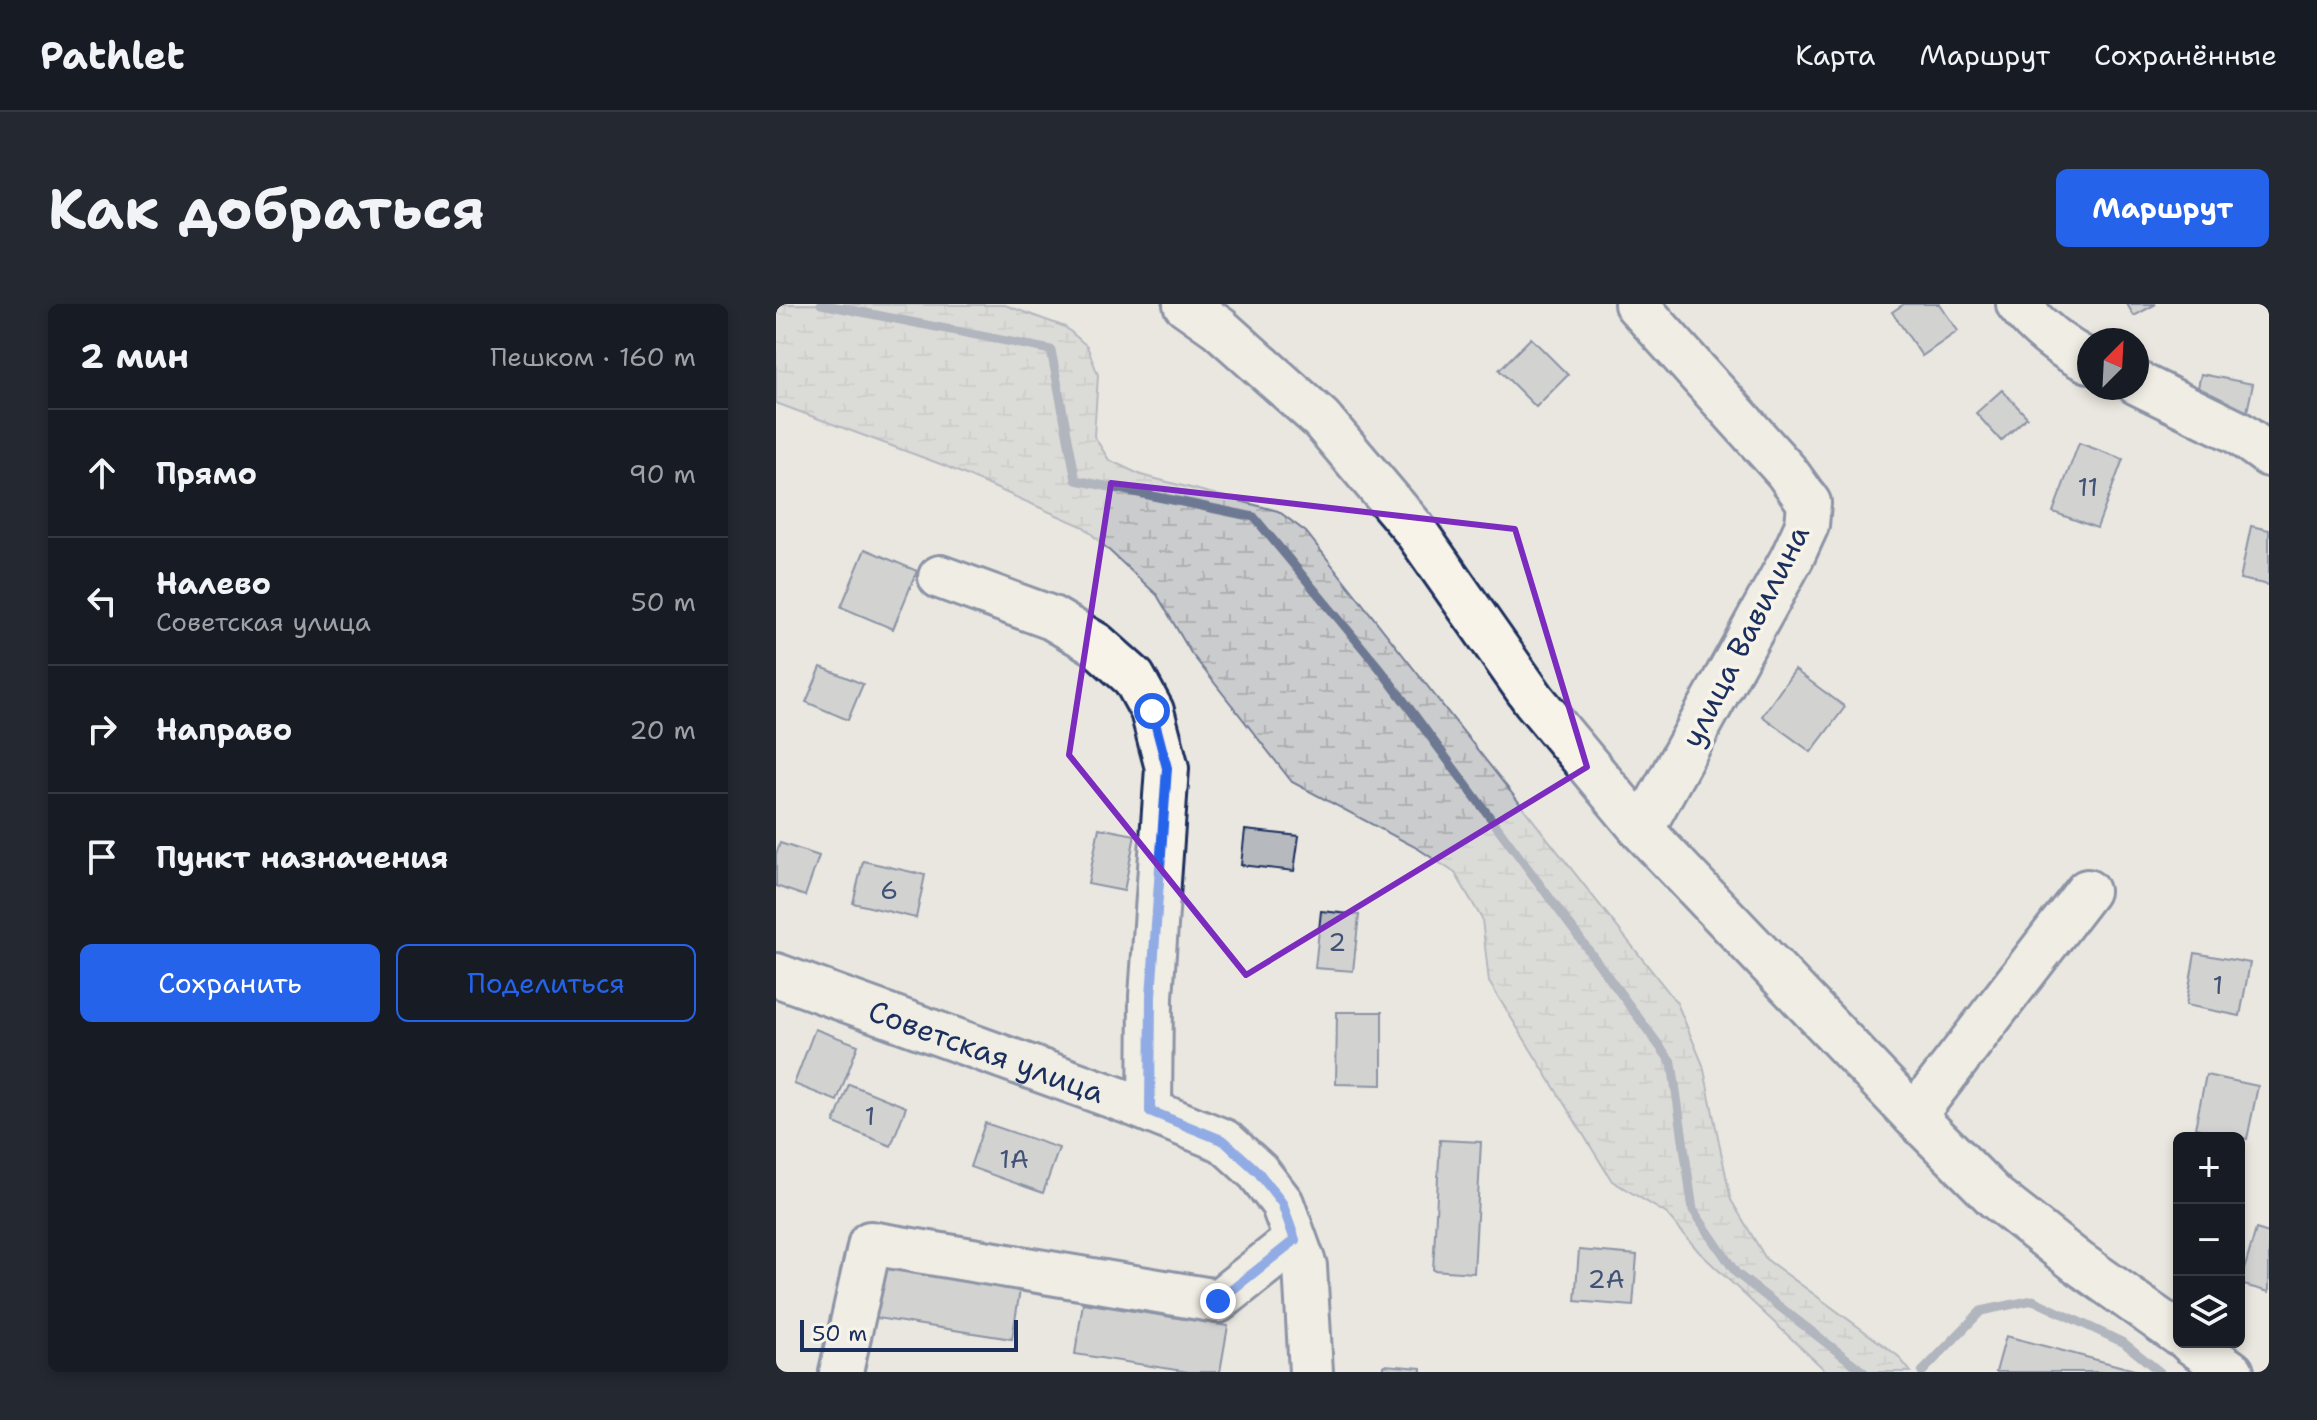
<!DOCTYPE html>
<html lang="ru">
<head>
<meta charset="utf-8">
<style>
  body { margin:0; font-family:"Shantell Sans",sans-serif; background:#242831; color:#f1f3f6 }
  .controls { position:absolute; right:24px; bottom:24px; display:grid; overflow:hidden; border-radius:12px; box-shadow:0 4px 12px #0003 }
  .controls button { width:72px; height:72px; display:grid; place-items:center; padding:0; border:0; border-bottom:2px solid #363941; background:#171b24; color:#f1f3f6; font:40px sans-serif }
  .compass { position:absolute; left:1301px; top:24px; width:72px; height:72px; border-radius:50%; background:#171b24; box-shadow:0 4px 12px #0003; rotate:24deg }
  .scale { position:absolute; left:24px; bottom:20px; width:218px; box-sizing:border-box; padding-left:8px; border:4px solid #1b2f5e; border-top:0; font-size:22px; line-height:28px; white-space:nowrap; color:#1b2f5e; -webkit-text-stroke:6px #f7f3e8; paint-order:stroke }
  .stop { position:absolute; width:24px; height:24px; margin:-18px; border:6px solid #2563eb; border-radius:50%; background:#fff }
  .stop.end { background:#2563eb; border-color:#fff; box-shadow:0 2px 8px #0008 }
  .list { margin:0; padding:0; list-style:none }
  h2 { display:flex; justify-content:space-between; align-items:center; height:104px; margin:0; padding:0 32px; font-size:34px }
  h2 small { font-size:26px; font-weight:400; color:#9ea1a6 }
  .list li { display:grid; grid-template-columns:52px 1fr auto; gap:24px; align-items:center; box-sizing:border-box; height:128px; padding:0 32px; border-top:2px solid #363941 }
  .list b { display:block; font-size:30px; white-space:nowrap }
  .list p { margin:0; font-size:26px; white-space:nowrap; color:#9ea1a6 }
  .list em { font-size:26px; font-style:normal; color:#9ea1a6 }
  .actions { display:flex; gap:16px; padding:24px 32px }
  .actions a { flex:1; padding:18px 0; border:2px solid #2563eb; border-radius:12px; text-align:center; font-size:28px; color:#2563eb }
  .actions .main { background:#2563eb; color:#fff }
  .icon { flex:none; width:44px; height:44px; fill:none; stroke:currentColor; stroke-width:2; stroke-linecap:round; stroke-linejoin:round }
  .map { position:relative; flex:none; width:1493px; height:1068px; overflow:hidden; border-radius:12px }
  header { display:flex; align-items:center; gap:48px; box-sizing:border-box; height:112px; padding:0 40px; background:#171b24; border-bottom:2px solid #363941 }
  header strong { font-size:38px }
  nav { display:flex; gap:44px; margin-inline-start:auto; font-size:28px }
  .intro { display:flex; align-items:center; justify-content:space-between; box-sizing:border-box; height:192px; padding:0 48px }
  h1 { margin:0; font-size:56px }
  .button { padding:20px 36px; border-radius:12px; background:#2563eb; color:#fff; font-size:28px; font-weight:700 }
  main { display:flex; gap:48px; padding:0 48px }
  aside { flex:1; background:#171b24; border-radius:12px; box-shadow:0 4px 12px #0003 }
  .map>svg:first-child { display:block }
  .wetland { fill:url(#wetland-marsh); stroke:#737e96; stroke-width:2 }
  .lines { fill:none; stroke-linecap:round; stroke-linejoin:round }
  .stream { stroke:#6d7892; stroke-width:9 }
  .building { fill:#b6babf; stroke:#1b2f5e; stroke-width:2 }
  .minor-casing { stroke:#1b2f5e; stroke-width:48 }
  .minor { stroke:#f7f3e8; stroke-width:42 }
  .route { stroke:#2563eb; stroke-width:10 }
  .marked { fill:none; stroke:#7b2cbf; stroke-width:6; stroke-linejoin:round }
  .labels { text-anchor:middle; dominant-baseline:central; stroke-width:7; stroke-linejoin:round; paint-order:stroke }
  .number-label { font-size:26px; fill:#425276 }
  .street-label { font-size:30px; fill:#1b2f5e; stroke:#f7f3e8 }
</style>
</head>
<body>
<header>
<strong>Pathlet</strong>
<nav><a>Карта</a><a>Маршрут</a><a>Сохранённые</a></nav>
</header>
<div class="intro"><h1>Как добраться</h1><a class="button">Маршрут</a></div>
<main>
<aside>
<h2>2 мин<small>Пешком · 160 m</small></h2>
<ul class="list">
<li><svg class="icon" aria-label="ahead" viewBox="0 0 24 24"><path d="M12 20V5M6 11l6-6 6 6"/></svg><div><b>Прямо</b></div><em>90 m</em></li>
<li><svg class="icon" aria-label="left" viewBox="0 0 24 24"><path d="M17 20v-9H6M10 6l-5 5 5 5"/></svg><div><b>Налево</b><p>Советская улица</p></div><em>50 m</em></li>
<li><svg class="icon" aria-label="right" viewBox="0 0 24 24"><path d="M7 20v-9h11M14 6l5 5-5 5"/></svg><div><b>Направо</b></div><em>20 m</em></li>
<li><svg class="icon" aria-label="arrive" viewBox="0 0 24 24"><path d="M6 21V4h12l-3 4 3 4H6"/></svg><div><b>Пункт назначения</b></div></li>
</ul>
<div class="actions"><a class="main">Сохранить</a><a>Поделиться</a></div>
</aside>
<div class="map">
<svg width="1493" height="1068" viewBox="0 0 1493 1068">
  <defs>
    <pattern id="wetland-marsh" width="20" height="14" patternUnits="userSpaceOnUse" patternTransform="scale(2)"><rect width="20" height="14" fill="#cbcccd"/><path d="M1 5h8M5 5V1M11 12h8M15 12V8" fill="none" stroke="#aeb0b2"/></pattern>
  </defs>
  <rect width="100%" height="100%" fill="#eae7e0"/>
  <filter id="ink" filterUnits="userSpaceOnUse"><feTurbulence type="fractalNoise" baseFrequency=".0125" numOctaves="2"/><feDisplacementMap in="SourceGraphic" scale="16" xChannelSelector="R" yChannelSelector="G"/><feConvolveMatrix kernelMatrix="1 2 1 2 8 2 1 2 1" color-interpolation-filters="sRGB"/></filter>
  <g filter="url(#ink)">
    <path class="wetland" d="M0,0l229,1 60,22 22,19 11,29 -4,61 15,24 32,15 137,36 28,21 371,471 26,62 28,135 35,59 132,97 13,16h-84l-128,-120 -32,-38 -55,-33 -123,-199 -7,-63 -27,-46 -38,-25 -125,-66 -101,-129 -34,-58 -73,-68 -141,-62 -167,-62z"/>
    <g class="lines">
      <path class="stream" d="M45,0l230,46 25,130 178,37 127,153 291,393 21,147 43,63 128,99
        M1146,1068l59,-61 52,-11 91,43 36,29"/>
    </g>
    <path class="building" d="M1128,0h35l19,27 -36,25 -30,-44z
      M1351,0h29l-22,12z
      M755,34l37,37 -32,32 -37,-37z
      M1425,70l52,10 -8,37 -48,-29z
      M1226,86l25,27 -26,24 -25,-28z
      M1303,139l44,16 -26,69 -44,-16z
      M1475,222l18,4v55l-29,-6z
      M89,245l52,22 -24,58 -52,-22z
      M45,363l42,17 -15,36 -42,-18z
      M1019,366l50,37 -34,45 -49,-36z
      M323,524l36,7 -11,56 -36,-7z
      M469,526l54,6 -5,35 -53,-6z
      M4,539l39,13 -14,40 -29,-10v-32z
      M87,557l62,14 -9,43 -63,-15z
      M545,607l38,4 -6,56 -38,-3z
      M1419,649l55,10 -10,53 -54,-11z
      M561,708h45v73l-46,-1z
      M39,725l43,16 -21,56 -43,-17z
      M1430,771l52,11 -11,53 -52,-11z
      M73,780l57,23 -15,39 -57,-23z
      M209,819l74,25 -16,45 -73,-26z
      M664,836l41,2 -7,131 -41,-3z
      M1480,925l13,4v59l-29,-8z
      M803,946l58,5 -4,51 -58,-5z
      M101,963l143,23 -8,49 -142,-22z
      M307,999l145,23 -8,46h-31l-114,-18z
      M1230,1032l46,12 90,24h-146z
      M608,1061l37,3v4h-37z"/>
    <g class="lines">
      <g class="minor-casing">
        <g id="minor">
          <path d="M409,0l34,24 102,91 93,110 120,171 108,130 272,286 82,82 84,66 99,70"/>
          <path d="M860,0l150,167 23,32 -2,22 -15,33 -150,272"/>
          <path d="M1242,0c18,23 45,45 71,57"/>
          <path d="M1361,79l100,49 32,23"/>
          <path d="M164,273l112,41 44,26 38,34 18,33 15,57 -16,228 -1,115"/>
          <path id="s1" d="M0,671l354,128 94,38 34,31 24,31 23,63 6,106"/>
          <path d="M1138,812l173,-225"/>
          <path d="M1414,1038l42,30"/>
          <path d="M65,1068l29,-129 348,58 77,-61"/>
        </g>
      </g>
      <use href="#minor" class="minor"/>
    </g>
  </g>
  <g class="lines" filter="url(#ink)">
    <path class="route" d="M376,407l15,57 -16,228 -1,115 74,30 34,31 24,31 13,37 -77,61"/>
  </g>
  <path d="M0 0H1493V1068H0ZM335,179l404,46 72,238 -341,208 -177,-220z" fill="#eae7e0" fill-opacity=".55" fill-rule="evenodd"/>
  <path class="marked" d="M335,179l404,46 72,238 -341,208 -177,-220z"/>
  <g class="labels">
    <g class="number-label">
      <text x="1312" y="182">11</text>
      <text x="113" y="585">6</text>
      <text x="561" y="637">2</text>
      <text x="1442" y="680">1</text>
      <text x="94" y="811">1</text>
      <text x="238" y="854">1А</text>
      <text x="830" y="974">2А</text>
    </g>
    <g class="street-label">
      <text transform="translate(969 332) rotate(-63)">улица Вавилина</text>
      <text stroke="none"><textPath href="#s1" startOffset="224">Советская улица</textPath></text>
    </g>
  </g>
</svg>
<div class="controls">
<button>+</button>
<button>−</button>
<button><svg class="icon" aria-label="layers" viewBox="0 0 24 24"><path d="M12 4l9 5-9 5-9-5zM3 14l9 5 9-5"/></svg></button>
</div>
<svg class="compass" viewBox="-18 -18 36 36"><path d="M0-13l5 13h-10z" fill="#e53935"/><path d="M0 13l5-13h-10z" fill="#9ea1a6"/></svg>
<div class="scale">50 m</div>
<div class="stop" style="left:376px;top:407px"></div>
<div class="stop end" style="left:442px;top:997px"></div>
</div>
</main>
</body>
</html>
